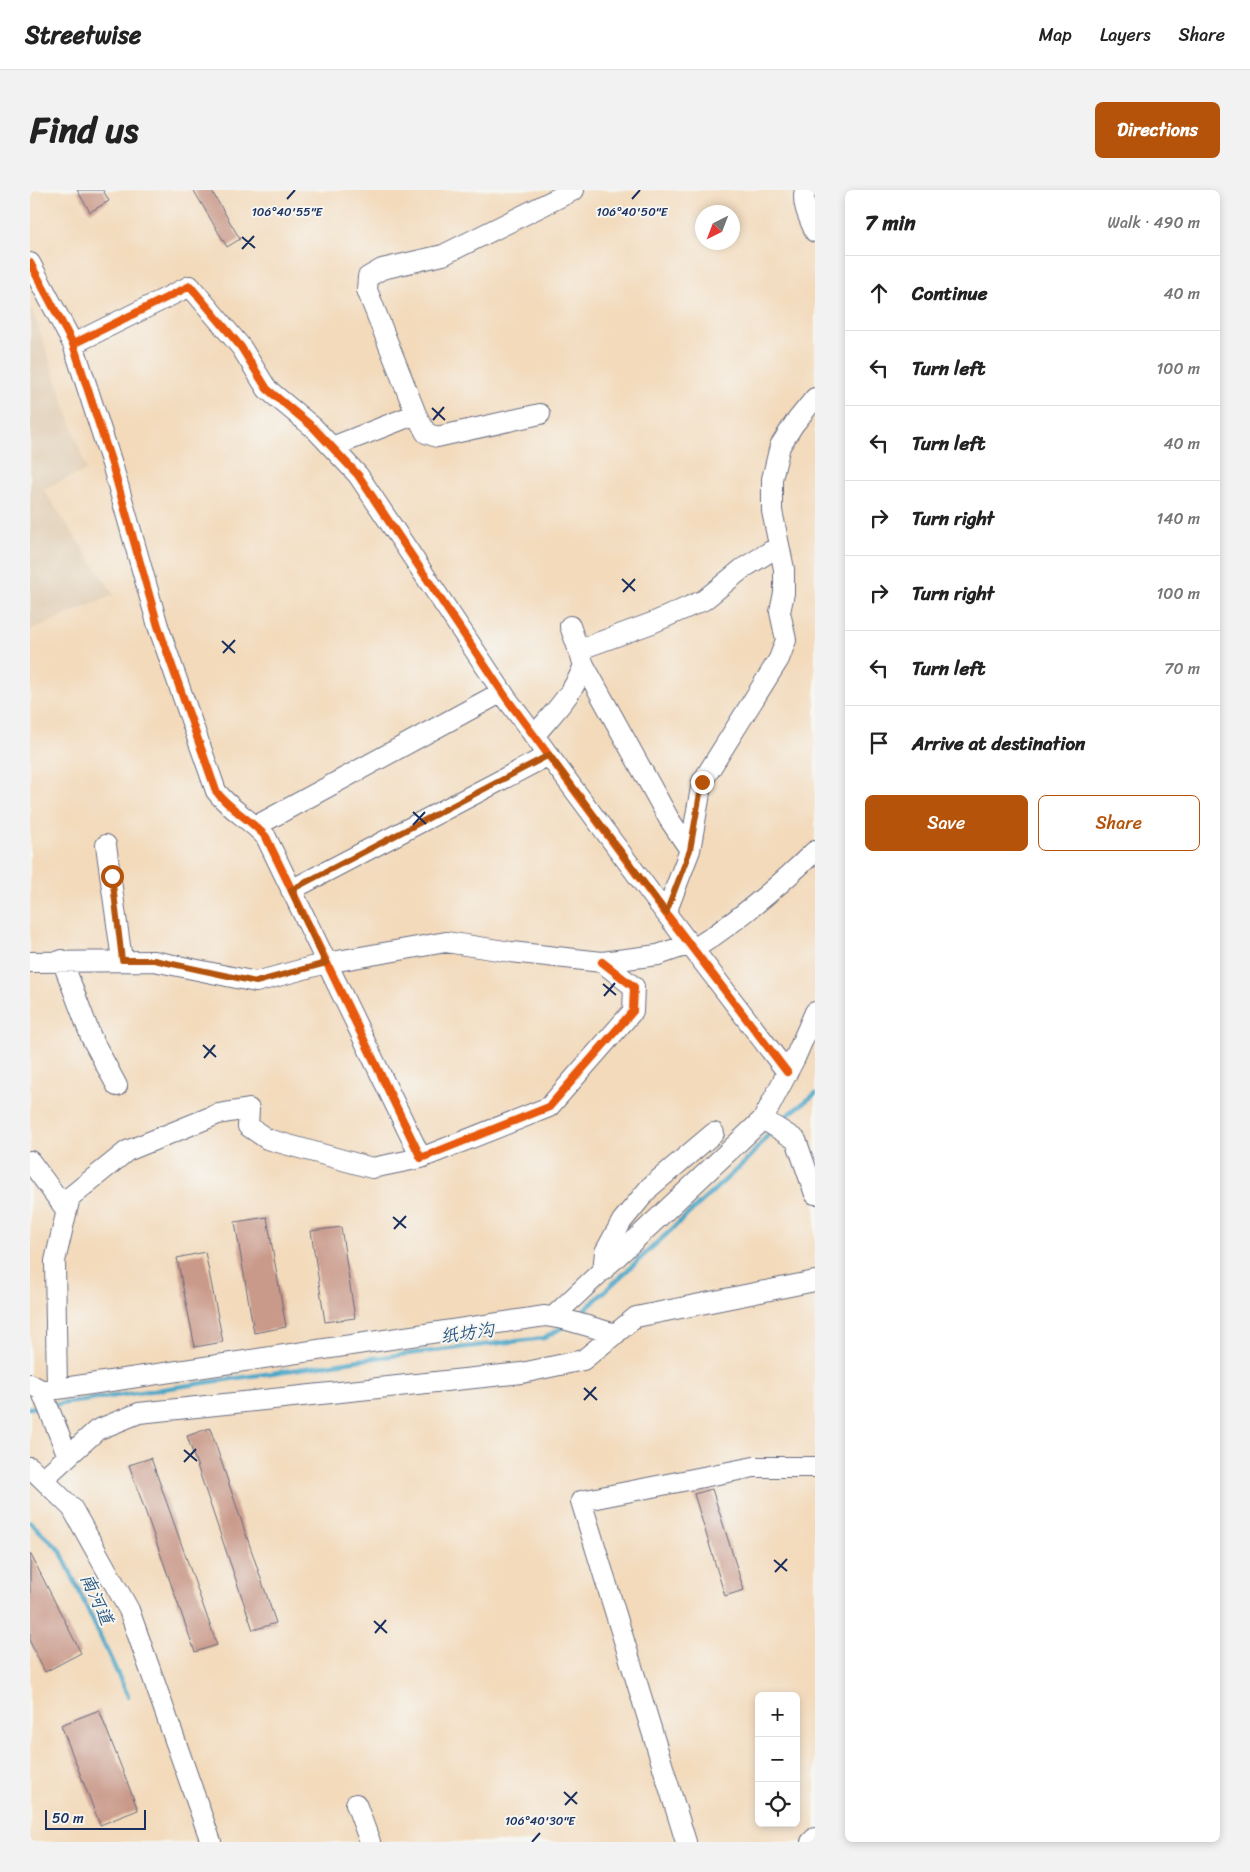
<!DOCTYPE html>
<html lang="en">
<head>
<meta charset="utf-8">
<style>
  body { margin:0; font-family:Sriracha,"LXGW WenKai TC",sans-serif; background:#f2f2f2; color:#222 }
  .controls { position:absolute; right:15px; bottom:15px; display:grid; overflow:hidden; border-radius:8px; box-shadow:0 2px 8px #0003 }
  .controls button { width:45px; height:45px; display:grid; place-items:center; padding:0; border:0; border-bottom:1px solid #e0e0e0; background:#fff; color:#222; font:25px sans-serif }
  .compass { position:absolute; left:665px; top:15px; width:45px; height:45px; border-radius:50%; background:#fff; box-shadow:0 2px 8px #0003; rotate:222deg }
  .scale { position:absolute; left:15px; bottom:12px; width:101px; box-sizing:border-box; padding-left:5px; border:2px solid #1b2f5e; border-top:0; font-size:14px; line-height:18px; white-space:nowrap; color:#1b2f5e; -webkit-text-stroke:4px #f6f6f2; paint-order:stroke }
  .stop { position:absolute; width:15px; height:15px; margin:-11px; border:4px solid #b45309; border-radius:50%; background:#fff }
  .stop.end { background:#b45309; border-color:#fff; box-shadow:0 1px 5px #0008 }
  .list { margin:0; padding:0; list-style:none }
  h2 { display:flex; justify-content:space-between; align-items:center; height:65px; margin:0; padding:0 20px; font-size:21px }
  h2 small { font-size:16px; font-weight:400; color:#767676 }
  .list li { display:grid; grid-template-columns:32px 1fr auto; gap:15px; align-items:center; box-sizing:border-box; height:75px; padding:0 20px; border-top:1px solid #e0e0e0 }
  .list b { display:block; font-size:19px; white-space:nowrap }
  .list em { font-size:16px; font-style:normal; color:#767676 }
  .actions { display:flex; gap:10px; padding:15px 20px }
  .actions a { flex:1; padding:11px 0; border:1px solid #b45309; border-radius:8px; text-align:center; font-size:18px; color:#b45309 }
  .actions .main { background:#b45309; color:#fff }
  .icon { flex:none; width:28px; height:28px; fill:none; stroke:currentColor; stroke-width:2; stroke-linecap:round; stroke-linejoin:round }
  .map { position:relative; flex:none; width:785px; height:1652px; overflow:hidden; border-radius:8px }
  header { display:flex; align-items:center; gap:30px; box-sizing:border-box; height:70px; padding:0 25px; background:#fff; border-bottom:1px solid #e0e0e0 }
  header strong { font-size:24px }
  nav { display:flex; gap:28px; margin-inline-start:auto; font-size:18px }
  .intro { display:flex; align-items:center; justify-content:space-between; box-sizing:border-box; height:120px; padding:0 30px }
  h1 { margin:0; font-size:35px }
  .button { padding:12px 22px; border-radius:8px; background:#b45309; color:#fff; font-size:18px; font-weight:700 }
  main { display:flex; gap:30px; padding:0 30px }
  aside { flex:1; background:#fff; border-radius:8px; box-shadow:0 2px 8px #0003 }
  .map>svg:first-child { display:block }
  .built { fill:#e0cdb4 }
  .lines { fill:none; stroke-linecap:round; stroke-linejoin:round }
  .stream { stroke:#49a6c8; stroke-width:4.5 }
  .building { fill:#c99989 }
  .minor-casing { stroke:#676b7f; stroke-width:22 }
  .minor { stroke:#fff; stroke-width:20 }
  .cycleway-casing { stroke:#f6f6f2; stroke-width:11 }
  .cycleway { stroke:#e8590c; stroke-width:8 }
  .route { stroke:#b45309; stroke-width:6 }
  .ticks { fill:none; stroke:#1b2f5e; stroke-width:2 }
  .labels { text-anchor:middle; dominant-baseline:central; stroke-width:4; stroke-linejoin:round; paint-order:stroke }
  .water-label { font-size:18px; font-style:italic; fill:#2b5983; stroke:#f6f6f2 }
  .ticks-label { font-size:12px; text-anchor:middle; fill:#1b2f5e; stroke:#f6f6f2; stroke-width:4; stroke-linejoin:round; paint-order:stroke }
</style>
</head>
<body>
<header>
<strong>Streetwise</strong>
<nav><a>Map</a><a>Layers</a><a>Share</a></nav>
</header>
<div class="intro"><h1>Find us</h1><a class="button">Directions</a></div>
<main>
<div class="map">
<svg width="785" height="1652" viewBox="0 0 785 1652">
  <rect width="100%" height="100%" fill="#f6f6f2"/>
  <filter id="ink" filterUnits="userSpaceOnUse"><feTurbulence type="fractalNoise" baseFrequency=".02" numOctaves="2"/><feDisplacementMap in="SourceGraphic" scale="10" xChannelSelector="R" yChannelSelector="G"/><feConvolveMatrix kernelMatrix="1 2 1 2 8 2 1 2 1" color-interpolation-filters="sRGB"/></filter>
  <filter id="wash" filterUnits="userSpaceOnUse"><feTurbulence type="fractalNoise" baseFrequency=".0096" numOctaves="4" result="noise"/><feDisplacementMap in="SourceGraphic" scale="20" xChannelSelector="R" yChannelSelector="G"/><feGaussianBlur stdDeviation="1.12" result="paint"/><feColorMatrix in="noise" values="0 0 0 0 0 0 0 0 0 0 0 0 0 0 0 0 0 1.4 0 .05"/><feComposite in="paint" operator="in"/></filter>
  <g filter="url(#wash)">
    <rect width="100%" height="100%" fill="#f3dabb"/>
    <path class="built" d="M2,119l55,161 -44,19 71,106 -84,35v-320z"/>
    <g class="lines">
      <path class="stream" d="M749,932l36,-28
        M548,1126l171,-158 23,-28
        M24,1215l320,-47 170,-20 19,-11
        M0,1218l11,-1
        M0,1332l30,28 68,146"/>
    </g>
    <g id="blocks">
      <path class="building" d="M47,0h26l6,11 -19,11z
        M166,0h15l29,49 -13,8 -33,-56z
        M237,1027l19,110 -32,6 -19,-111z
        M311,1037l14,91 -30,4 -14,-91z
        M175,1062l18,90 -28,5 -18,-89z
        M180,1238l66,195 -23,7 -66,-194z
        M121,1268l66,187 -22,7 -66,-187z
        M682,1299l32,101 -19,6 -31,-102z
        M0,1363l51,100 -36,19 -15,-30z
        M69,1520l39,100 -38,15 -39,-100z"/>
    </g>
  </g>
  <g filter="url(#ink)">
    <use href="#blocks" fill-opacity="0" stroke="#676b7f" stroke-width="1"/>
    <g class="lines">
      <g class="minor-casing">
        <path id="minor" d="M775,0c-4,13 5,30 10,42
          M0,73l43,81 39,120 46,162 58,165c13,18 34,28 50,46l155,321 128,-51 84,-96 1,-24 -32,-25
          M43,154l117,-58 51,61 26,42 47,39 44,47 149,224 151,204 129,169
          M510,224l-103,23 -11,-4 -10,-19 -49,-124 1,-13 14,-8 61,-14 131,-65
          M302,257l84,-33
          M540,436l14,39 85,154 21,31
          M548,460l74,-27 52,-23 38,-31 37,-23
          M504,546c19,-23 40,-43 50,-71
          M226,636l246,-134
          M76,655l16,115
          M261,700l258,-135
          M636,723l24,-63 12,-68 77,-123 7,-19 -6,-28 4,-19v-24l-12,-58v-32l8,-33 14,-22 21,-26
          M664,759c45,-29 82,-60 121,-98
          M32,770l29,77 26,49
          M0,772l124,-1 102,21 70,-19 120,-21 65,10 91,10 56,-7 32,-11
          M733,929l32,-61 20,-46
          M0,971l37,50
          M573,1081l2,-19 17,-31 28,-34 64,-54
          M524,1126l209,-197 33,21 19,54
          M0,1194l11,6 16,-1 488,-73 18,3 53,15
          M27,1199l-2,-128 15,-64 57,-46 91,-37 31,-5 -1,17 19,13 105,29 49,-10
          M11,1200l27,66
          M0,1277l42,41 57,102 82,232
          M13,1289l54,-49 42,-17 383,-40 61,-13 53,-43 179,-36
          M326,1614l14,38
          M656,1652l-105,-341 173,-34h61
          M781,1652l4,-4"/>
      </g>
      <use href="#minor" class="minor"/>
      <g class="cycleway-casing">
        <path id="cycleway" d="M0,73l43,81 39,120 46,162 58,165c13,18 34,28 50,46l155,321 128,-51 84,-96 1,-24 -32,-25
          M43,154l117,-58 51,61 26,42 47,39 44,47 149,224 151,204 129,169"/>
      </g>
      <use href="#cycleway" class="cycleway"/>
    </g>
  </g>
  <g class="lines" filter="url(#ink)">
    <path class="route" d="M82,686l10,84h32l102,22 70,-19 -35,-73 258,-135 117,158 24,-63 12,-68"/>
  </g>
  <path class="ticks" d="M257,9l8,-9M602,9l8,-9M212,47l13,11M212,59l12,-13M402,218l13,12M403,230l11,-13M592,389l13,12M593,402l12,-13M192,451l13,12M193,463l12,-13M383,622l13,12M383,635l12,-13M573,794l13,11M574,806l11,-13M173,855l13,12M174,868l11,-13M363,1027l13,11M364,1039l12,-13M554,1198l13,12M554,1210l12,-13M154,1260l13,11M154,1272l12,-13M744,1370l13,11M745,1382l12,-13M344,1431l13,12M345,1443l11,-13M534,1602l13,12M535,1615l12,-13M502,1652l8,-9"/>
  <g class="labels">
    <g class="water-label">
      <text transform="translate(437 1143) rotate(-7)">纸坊沟</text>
      <text transform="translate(67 1409) rotate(65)">南河道</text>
    </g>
  </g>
  <g class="ticks-label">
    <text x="257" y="26">106°40'55"E</text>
    <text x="602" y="26">106°40'50"E</text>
    <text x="510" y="1635">106°40'30"E</text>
  </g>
</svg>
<div class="controls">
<button>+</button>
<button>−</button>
<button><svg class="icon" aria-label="locate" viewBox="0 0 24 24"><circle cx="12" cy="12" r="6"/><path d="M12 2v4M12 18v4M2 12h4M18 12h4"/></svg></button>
</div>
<svg class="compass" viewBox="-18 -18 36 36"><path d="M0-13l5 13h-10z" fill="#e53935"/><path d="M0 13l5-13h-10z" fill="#767676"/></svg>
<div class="scale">50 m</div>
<div class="stop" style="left:82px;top:686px"></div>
<div class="stop end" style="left:672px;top:592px"></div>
</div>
<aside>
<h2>7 min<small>Walk · 490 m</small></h2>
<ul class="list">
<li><svg class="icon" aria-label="ahead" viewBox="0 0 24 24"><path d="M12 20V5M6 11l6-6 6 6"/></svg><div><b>Continue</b></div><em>40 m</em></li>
<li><svg class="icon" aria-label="left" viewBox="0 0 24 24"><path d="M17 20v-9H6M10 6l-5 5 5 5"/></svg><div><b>Turn left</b></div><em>100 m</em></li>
<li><svg class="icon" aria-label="left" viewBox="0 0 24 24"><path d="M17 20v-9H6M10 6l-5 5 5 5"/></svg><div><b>Turn left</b></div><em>40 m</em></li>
<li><svg class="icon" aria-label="right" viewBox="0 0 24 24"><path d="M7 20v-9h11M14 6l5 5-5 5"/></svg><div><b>Turn right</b></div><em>140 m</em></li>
<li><svg class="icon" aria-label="right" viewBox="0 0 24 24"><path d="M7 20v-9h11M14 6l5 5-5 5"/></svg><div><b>Turn right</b></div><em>100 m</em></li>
<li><svg class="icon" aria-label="left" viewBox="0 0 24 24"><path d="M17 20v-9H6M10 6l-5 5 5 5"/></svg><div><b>Turn left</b></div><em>70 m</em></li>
<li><svg class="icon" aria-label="arrive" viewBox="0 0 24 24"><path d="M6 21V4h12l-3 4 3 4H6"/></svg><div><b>Arrive at destination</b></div></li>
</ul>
<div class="actions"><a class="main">Save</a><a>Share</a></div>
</aside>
</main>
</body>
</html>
